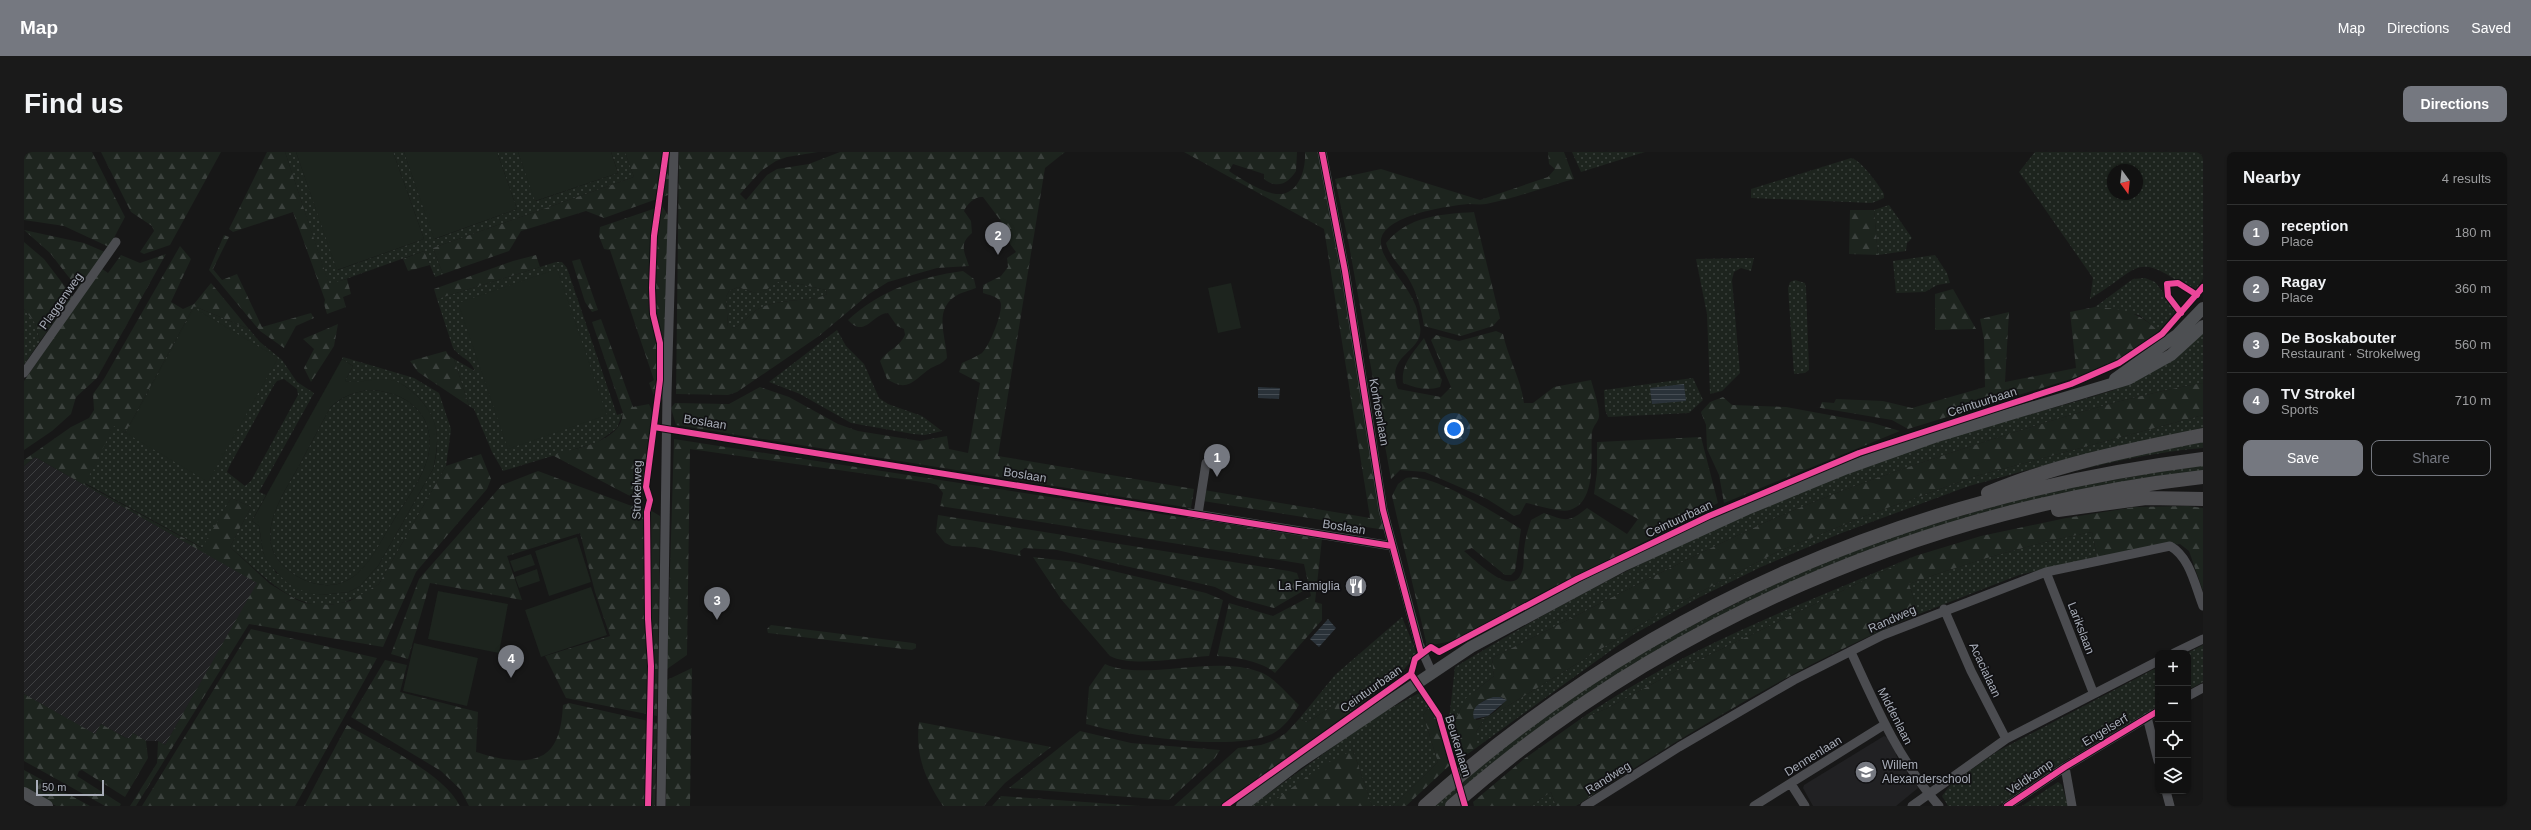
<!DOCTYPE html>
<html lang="en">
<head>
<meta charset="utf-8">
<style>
  body { margin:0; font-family:Helvetica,sans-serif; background:#1a1a1a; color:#f1f3f6 }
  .controls { position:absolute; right:12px; bottom:12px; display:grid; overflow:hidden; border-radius:8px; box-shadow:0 1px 3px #0004 }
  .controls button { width:36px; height:36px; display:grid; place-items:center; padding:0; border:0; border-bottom:1px solid #303131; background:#111; color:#f1f3f6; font:20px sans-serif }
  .compass { position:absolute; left:2083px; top:12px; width:36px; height:36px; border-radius:50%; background:#111; box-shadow:0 1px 3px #0004; rotate:165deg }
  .scale { position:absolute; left:12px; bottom:10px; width:68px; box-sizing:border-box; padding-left:4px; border:2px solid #a8adb8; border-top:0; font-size:11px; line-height:14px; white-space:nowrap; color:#a8adb8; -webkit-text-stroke:3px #111113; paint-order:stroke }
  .you { position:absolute; left:1430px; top:277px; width:14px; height:14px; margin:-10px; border:3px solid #fff; border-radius:50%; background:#1a73e8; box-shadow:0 0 0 6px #1a73e833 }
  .badge { display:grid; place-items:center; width:26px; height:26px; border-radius:50%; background:#757880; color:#fff; font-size:13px; font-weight:700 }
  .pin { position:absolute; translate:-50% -33px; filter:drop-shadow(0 1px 2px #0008) }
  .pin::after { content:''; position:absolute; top:21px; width:14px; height:12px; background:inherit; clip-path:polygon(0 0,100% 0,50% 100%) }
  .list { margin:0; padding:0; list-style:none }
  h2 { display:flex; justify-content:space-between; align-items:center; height:52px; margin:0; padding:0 16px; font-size:17px }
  h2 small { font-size:13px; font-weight:400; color:#9c9d9f }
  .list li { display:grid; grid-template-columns:26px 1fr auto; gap:12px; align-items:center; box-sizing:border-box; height:56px; padding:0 16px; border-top:1px solid #303131 }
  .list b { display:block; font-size:15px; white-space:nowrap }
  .list p { margin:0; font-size:13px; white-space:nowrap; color:#9c9d9f }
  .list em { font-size:13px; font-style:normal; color:#9c9d9f }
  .actions { display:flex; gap:8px; padding:12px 16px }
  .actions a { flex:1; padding:9px 0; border:1px solid #757880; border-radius:8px; text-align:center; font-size:14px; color:#757880 }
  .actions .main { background:#757880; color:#fff }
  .icon { flex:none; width:22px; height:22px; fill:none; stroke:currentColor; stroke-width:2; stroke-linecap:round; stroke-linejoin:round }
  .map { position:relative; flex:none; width:2179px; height:654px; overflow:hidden; border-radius:8px }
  header { display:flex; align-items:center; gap:24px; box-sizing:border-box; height:56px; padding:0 20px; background:#757880; color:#fff }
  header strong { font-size:19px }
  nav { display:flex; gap:22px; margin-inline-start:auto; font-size:14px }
  .intro { display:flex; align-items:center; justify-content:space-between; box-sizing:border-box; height:96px; padding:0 24px }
  h1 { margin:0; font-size:28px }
  .button { padding:10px 18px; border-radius:8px; background:#757880; color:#fff; font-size:14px; font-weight:700 }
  main { display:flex; gap:24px; padding:0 24px }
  aside { flex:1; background:#111; border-radius:8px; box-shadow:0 1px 3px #0004 }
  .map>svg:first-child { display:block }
  .built { fill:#212123 }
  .industrial { fill:url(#industrial-furrows) }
  .grass { fill:url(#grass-dots); fill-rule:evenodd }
  .forest { fill:url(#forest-firs); fill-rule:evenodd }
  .pitch { fill:#1d241e; fill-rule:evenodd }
  .water { fill:url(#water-rules) }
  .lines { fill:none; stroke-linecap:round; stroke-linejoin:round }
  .minor { stroke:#4b4c50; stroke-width:9 }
  .major { stroke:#4d4f52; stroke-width:12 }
  .highway { stroke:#4e4e51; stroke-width:14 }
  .cycleway-casing { stroke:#111113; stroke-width:8 }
  .cycleway { stroke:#ed469a; stroke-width:6 }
  .labels { text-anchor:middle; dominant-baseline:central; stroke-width:3.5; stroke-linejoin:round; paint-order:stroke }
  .street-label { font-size:12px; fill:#a8adb8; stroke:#111113 }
  .poi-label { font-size:12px; fill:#a8adb8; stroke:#111113; text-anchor:end }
</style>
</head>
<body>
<header>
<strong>Map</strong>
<nav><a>Map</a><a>Directions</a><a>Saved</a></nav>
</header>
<div class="intro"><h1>Find us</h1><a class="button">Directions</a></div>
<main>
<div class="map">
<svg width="2179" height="654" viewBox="0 0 2179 654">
  <defs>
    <pattern id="industrial-furrows" width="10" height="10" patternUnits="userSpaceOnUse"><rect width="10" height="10" fill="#212123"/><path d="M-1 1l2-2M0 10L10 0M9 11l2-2" fill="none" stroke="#3e3f41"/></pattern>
    <pattern id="grass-dots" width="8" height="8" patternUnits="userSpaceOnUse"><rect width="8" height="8" fill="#1d241e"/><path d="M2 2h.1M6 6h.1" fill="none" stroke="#3b413d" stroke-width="1.8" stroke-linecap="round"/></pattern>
    <pattern id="forest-firs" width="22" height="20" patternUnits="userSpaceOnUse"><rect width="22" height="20" fill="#1d241e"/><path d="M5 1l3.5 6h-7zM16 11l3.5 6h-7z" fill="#3b413d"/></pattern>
    <pattern id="water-rules" width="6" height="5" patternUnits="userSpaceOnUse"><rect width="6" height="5" fill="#2a3239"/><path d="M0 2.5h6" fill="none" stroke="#464d54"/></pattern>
  </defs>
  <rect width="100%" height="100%" fill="#171717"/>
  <path class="built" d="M1860,584l4,2 9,14 -1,3 6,11 3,-1 4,6 -2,2 4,7h3l4,8 -22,18h-83l-10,-18 1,-3z"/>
  <path class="industrial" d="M11,305l223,126 -93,162 -7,-4h-12l-13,-8 -3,5h-4l-25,-14 -6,11 -71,-41v-228z"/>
  <path class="grass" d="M261,0h11l42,118 86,-31 -31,-87h11l31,87 82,-30 -20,-57h21l18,49 82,-28 -7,-21h14l9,25 -201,71 10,26 -8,3 -11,-26 -95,34z
    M1548,0h73l-64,20z
    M2011,0h168v127l-9,13c-60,-41 -49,-27 -104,7l3,-21 -74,-106zM2089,18h24v24h-24z
    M1827,6c9,1 28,27 33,36v4l-12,5 -121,-5v-9z
    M1865,53l23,33 -5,5 -1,8 -28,4 -4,-45z
    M1911,103l12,18 3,10 -13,2 -12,7 -29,1 -3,-32z
    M1730,106l-3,13 -10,-3 -7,4 -2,8 8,93 -18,18 -12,3 -3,-80 -11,-55z
    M532,110h6l5,6 50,147 6,-2 -6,15 -19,14 -95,29 -11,-19 -18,-43 -5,-3 -15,-47 21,12c-5,-13 -14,-12 -22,-23l-16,-49z
    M2121,126l10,4 22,28 -18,21 -20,-16 -44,-8 38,-28z
    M758,128l44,10 1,4c-11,8 -50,4 -69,15 -11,6 -16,20 -30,19l-2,-31 3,-6 9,-4c28,11 20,5 44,-7z
    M1771,128l10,3 1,5 3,82 -4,3 -11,1 -6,-86 2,-6z
    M170,154l55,23 11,13 22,18 15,22 17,11 -55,99 7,3 -14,26 7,5 4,26 13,21 45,22 28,-3 11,-6 18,-20 55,-97c8,-29 5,-51 -16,-73 -5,-4 -11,-11 -17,-12 -18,-4 -37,1 -55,-3l8,-15 -11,-7 1,-2 71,21 25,15 12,36 -5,37 -67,118c-67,47 -98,7 -149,-37l21,-40 -20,-9 -28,50 -118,-65 29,-58 11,8zM260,227l13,10 1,6 -47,86 -6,5 -18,-14 2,-5 45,-82 3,-4z
    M0,157l11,14 5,18 -16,24z
    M813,178l9,16 18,18 15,34 9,6 34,12 20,15 -17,4 -12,-1 -62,-11 -51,-29 -31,-12z
    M2179,179v52c-75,13 -147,36 -219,59 -80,26 -161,53 -237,89 -86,40 -170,85 -255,127l2,18c-28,22 -36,27 -42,63l-4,-10 7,-62c157,-96 324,-175 500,-231 52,-17 107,-29 159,-46l25,-12z
    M1669,226l10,22 -14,13 -81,4 -3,-7 -1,-20z
    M343,238c38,0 71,24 61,67 -6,23 -24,46 -36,66 -12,19 -23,46 -44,57 -20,11 -45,3 -61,-11 -37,-30 -4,-74 13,-105 10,-19 20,-38 30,-56 11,-11 23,-15 37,-18z
    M2179,263v14l-131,29 -103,28 -130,48 -78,33 -63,31 -67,38 -155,112v-16l7,-11 175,-107 119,-62 88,-36 111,-40z
    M2179,286v10c-51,4 -100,16 -149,28z
    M2179,312v7l-200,37 -94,29 -72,26 -77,34 -85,45 -229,164h-13l68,-58 73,-53 77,-49 150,-75 74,-30 165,-48z
    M2068,380l5,25 -78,18 -100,39 -10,-30c60,-22 120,-40 183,-52z
    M1891,404l-233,112 -74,40 -29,12c106,-73 218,-114 336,-164z
    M1378,465l15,37 -18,21 -49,37 -8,-12 -31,20 -5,2 -7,-3 36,-44z
    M2179,493v37l-15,8 -1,-37z
    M2134,515v39l-92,54 -68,46h-50l-6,-10 10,-13 46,-32z
    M1397,540l9,14 -7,9 15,47 -45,44h-21l-19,-56 -86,56h-16l125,-90z
    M2034,630l4,3 6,21h-46z
    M1527,640l5,14h-26z"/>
  <path class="forest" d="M0,0h68l33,65 -16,30 -45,-21 -40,-6z
    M77,0h120l-51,93 -26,9 -4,-2 14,-21 -2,-5 -21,-14z
    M243,0h18l44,132 18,-5 4,15 -8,3 3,10 -19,7 -3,-10 1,-4 -32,-88 -60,20 -4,-3z
    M601,0h38l7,8 -2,35 -64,23 -18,-7 -65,20 -12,20 -66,23 -10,-26 201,-71z
    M655,0h139l-31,5 -11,4 -15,10 -21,23 6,6 21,-25 10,-6 32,-5 31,-12h225l-20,16 -47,288 196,33 -3,19 -515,-83 -5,-17 4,-5 54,1 31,-17 29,10 49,27 20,7 62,10 27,-5 2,13 19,4 12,-70 -21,-11 3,-9c6,-3 14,-6 20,-10 7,-6 23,-44 18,-52 -4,-5 -11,-6 -17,-8v-8l18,-9 7,-9 -1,-9 9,-6 -6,-8v-11l-27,-36c-8,-1 -16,7 -19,14l7,10 1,12c-13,11 -8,18 -3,33l-32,2 -49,14 -19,12 -50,42 -82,56 -9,3 -52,-1zM758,128l44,10 1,4c-11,8 -50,4 -69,15 -11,6 -16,20 -30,19l-2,-31 3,-6 9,-4c29,11 19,6 44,-7z
    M1160,0h113l-1,19c-8,13 -19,18 -32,8v-5l-31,-10 -4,7c12,8 32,21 47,23 23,2 30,-25 29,-42h14l13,65 53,313 -182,-29 1,-11 166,28 -46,-289z
    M1524,0h16l10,27c-29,8 -58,19 -88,25 -6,1 -12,0 -18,0 -19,2 -87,11 -87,38 -1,17 26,42 33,60 4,7 4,16 6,24 5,27 -36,27 -22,63l43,8 10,-10 -20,-47 5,-5 23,6 37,-10 7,3c5,24 18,45 21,69h9l21,-16 37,-7c3,11 8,24 8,36 0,5 -6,10 -7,16 -2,21 6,70 -22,78 -9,3 -33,-5 -44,-7l-6,11 -6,2 -27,-17 -62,-27 -25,-2 -9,9 -42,-234 -14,-66 46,-10 99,31 68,-23 7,-8 -6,-5z
    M638,54l6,9 -4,185 -9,-2 -6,-15 5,-3 -44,-130 -6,-1 -5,-13 1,-9z
    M1826,58h24l4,45 -29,-1z
    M1450,60l26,106 -7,8 -32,10 -37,-10c-3,-18 -7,-34 -17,-50 -8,-12 -17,-19 -21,-33 22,-27 55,-29 88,-31z
    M0,78l60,13 21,9 -27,37 -28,-36z
    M200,83l5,2 -16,32 9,11 15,-6 25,53 49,-14 3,5 -18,8 -12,22 -24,-17 -51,-61z
    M0,90l20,17 29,38 -33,44 -5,-18 -11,-14z
    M156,94l11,13 -20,43 12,7 11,-5 17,-21 38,46 -55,-23 -69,127 -11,-7 -29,58 117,64 29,-50 20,9 -21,40 40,37 27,16 8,3 25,2 20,-4 29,-17 67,-118 35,-12 10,25 -4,10 -71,83 -33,75 -134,-23 -113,182h-6l27,-43 1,-22 7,4 92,-162 -222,-126 -11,9v-6l47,-33 18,-9 5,-8 -1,-16 11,-15z
    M400,99l6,14 -22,6 -5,-12z
    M142,102l-69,124 -21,19 -5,17 -19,17 -28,19v-69l77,-113 7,5 13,-18 19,8z
    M512,103l4,12 -103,32 -3,-10 79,-28z
    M556,107l18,51 -6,2 -7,-10 -13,-41z
    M939,119l11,8 2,9c-5,2 -12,4 -17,6 -27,14 -13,41 -12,64 -5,6 -10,7 -16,10 -16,10 -22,26 -44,11l-7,-18c7,-11 20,-14 25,-26l-1,-6 -7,-3 -9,-13c-16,1 -23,26 -40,7 33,-30 71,-43 115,-49z
    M1929,137l23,40 -41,1v-36z
    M2071,155c31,2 40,4 64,24l-42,30 -33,14 -176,54 -16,-9 -77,-13 5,1 2,-6 12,1 2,-4 47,2 29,7 73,-21 -1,-48 -4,-20 29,-7 -4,70 71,-14 -6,-56z
    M577,167l32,88 16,-3 3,7 -10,89 -14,-5 -76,-40c23,-7 69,-12 71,-42l-31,-91z
    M314,172l-4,22 -23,36 -7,-14 10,-19 -11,-10z
    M1400,186l18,42 -2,7c-12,4 -25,1 -37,-4 -2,-19 10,-30 21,-45z
    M422,199l2,4 6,4 15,47 -51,-34 -8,-11z
    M2179,231v32l-227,61 -111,40 -88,36 -119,62 -175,107 -7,11v16l-18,13 -6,-22 4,-20 9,-20 29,-23 -2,-18c85,-42 169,-87 255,-127 76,-36 157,-63 237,-89 72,-23 144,-46 219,-59zM1476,545l6,2c-6,11 -18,19 -30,21l1,-14 6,-5z
    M1699,245l9,8 54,2 87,16 27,8 -176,72 -5,-28 -12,-26 -1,-24 -5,-13 9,-10z
    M1677,285l17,66 -261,137 -30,6 -35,-150 6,-12 8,-6c25,-7 93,38 115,51l-6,42 -4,4h-6l-33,-27 -8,3c11,9 47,46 57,23 4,-7 2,-16 3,-24 1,-11 4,-21 7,-30l13,-7c22,8 25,10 43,-5l40,26 11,-15 -44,-25 3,-22v-30z
    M650,287l648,100 -7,63 7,2v16l-47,53c-13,-12 -41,-16 -58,-17l12,-53 44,13 38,-20 -7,-32 -364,-58 3,-13 -6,-8 -7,-2 -240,-34 -3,206 -20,14z
    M514,319l91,34 21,5 10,6 -3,200 -91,-18 -21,-42 65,-20 -15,-44 -15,-59 -73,23 15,44 -92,-17 -22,76 -17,-5 28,-75 83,-94z
    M2164,354l15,2v83l-14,-40 -9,-7 -83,13 -5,-25c-63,12 -123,30 -183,52l10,30c-121,51 -234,120 -343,192h-20l-5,-14 -21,14h-56l-1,-4 51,-43 55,-39 29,-12 74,-40 233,-112 66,-20 85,-18 69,-11z
    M914,363l351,56 8,2 6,18 -29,17 -37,-10 -22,-11 -158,-37 -33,-2 -4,3 1,5 -46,-9 -23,-1 -7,-3 -9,-11z
    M1009,405l42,5 131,31 17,7 -14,56c-26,1 -76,12 -99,0l-49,-57z
    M747,473l142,18 3,1v4l-4,2 -144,-17 -1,-4z
    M227,477l126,29 -82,148h-153z
    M361,508l22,5 -7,27 78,20 -2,40c22,7 63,18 78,-8 7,-12 8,-26 9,-39l6,-2 88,20 -2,83h-186l-9,-17 -19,-18 -90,-54z
    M1081,512c39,18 108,-10 155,8 14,5 28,23 39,33 -7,11 -15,23 -27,29 -41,18 -143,2 -186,-10l3,-37z
    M668,516l-2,138h-24l1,-126z
    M0,542l71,40 6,-10 25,14h4l3,-5 13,8 2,17 -23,39 -43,-27 -3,1 -2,5 44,28 -1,2h-15l-81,-45z
    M1318,548l8,12 -128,94h-48l64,-58 23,-3 12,-4 13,-8 13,-14 7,3 5,-2z
    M1406,554l8,12 13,46 -45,42h-13l45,-44 -15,-47z
    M895,570l132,25 -46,36 -21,23h-41c-18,-27 -28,-51 -24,-84z
    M323,573c34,20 95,47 113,81h-156z
    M1056,579l51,12 89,7 -5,8 -46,42 -160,-12z
    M1329,598l19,56h-105l56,-41z
    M0,618l66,36h-34l-32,-18z
    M977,644l139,10h-148z"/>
  <path class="pitch" d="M272,0h97l31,87 -87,31z
    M380,0h93l20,57 -83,30z
    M494,0h93l7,21 -83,28z
    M533,117l50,146 -99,34 -50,-146z
    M1207,131l10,45 -23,5 -10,-45z
    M170,156l84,50 -70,124 -82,-49z
    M318,207l11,7 -8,15c15,3 30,-4 46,-1 10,2 19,9 26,16 23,24 23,42 16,73l-55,97 -18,20 -11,6 -28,3 -14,-2 -20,-10 -19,-20 -5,-11 -4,-26 -7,-5zM343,238c38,0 71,24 61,67 -6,23 -24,46 -36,66 -12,19 -24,46 -44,57 -20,11 -45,3 -61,-11 -37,-30 -4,-74 13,-105 10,-19 20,-38 30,-56 10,-11 23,-15 37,-18z
    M553,385l14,45 -42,14 -14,-45z
    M507,402l4,11 -21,7 -4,-11z
    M513,417l3,12 -21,7 -4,-11z
    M567,435l16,48 -66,22 -16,-47z
    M414,439l70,13 -9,49 -71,-14z
    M390,491l64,15 -11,48 -64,-15z"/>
  <path class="water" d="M1660,232l2,17 -34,3 -2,-16z
    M1234,235l22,1 -1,11 -21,-1z
    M1304,467l8,9 -17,19 -9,-8z
    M1469,545h7l7,3 -19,16 -14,3c-4,-13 9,-18 19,-22z"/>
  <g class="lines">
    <path class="minor" d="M1298,0l23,119 38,239 36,134 13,29
      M0,221l92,-131
      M1165,361l203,33
      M1174,362l8,-51
      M2022,420l47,120
      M1920,457l27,62 35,68
      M1827,500c25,55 48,108 88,154
      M2150,501l29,-14
      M2164,544l15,-8
      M2123,565l11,44
      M2041,615l7,39
      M1767,632l14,22
      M2142,639l4,15
      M637,654l6,-412 7,-242
      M1561,654l94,-59 115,-67 89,-45 163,-63 124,-26c20,11 25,40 33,60
      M1730,654l130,-81
      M1888,654l94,-67 152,-78
      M1983,654l58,-39 93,-56"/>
    <path class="major" d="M2091,227l62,-44 26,-27
      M0,641l23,13
      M1218,654l56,-43 173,-116 153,-82 123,-56 100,-41 87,-31 194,-58 43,-24 32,-29"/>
    <path class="highway" d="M1964,341c69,-29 142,-43 215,-58
      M2034,358l88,-12 57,1
      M1401,654c220,-199 485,-310 778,-347
      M1428,654c208,-184 475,-298 751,-329"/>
    <g class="cycleway-casing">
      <path id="cycleway" d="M1298,0l23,119 38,239 38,143
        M2157,161l-13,-17 -1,-12 11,-1 19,12
        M630,275l738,119
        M1387,522l28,42 26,90
        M624,654l3,-140 -3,-47 -1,-107 3,-12 -4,-13 14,-107v-37l-7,-29 -1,-26 2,-52 12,-84
        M1201,654l186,-132 4,-15 16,-12 8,5 138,-73 132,-63 150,-63 212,-69 48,-21 43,-29 41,-47
        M1983,654l58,-39 93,-56"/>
    </g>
    <use href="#cycleway" class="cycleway"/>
  </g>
  <defs>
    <g id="restaurant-disc" transform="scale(1.15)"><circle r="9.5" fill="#757880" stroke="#111113"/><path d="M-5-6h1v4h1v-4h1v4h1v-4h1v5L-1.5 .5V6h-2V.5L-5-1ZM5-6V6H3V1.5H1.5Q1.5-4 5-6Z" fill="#fff"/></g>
    <g id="school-disc" transform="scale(1.15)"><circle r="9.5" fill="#757880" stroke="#111113"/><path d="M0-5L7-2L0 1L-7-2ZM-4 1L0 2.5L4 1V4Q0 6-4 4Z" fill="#fff"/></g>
  </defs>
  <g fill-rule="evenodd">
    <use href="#restaurant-disc" x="1332" y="434"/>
    <use href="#school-disc" x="1842" y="620"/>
  </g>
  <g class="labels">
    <g class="street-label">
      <text transform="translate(37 149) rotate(-55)">Plaggenweg</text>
      <text transform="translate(1958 250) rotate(-18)">Ceintuurbaan</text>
      <text transform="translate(1355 260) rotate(80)">Korhoenlaan</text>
      <text transform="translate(681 270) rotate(9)">Boslaan</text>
      <text transform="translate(1001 323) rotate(9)">Boslaan</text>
      <text transform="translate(613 338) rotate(-89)">Strokelweg</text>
      <text transform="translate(1655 367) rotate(-25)">Ceintuurbaan</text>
      <text transform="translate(1320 375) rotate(9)">Boslaan</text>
      <text transform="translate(1868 467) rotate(-24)">Randweg</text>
      <text transform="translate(2057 476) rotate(69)">Larikslaan</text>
      <text transform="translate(1961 518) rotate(65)">Acacialaan</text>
      <text transform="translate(1347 537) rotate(-35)">Ceintuurbaan</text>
      <text transform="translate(1871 564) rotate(63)">Middenlaan</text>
      <text transform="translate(2081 578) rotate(-31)">Engelserf</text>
      <text transform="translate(1434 594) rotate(73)">Beukenlaan</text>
      <text transform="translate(1789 604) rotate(-32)">Dennenlaan</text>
      <text transform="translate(2006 625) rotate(-34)">Veldkamp</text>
      <text transform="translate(1584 626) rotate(-32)">Randweg</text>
    </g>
    <g class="poi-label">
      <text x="1316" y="434">La Famiglia</text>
      <text x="1858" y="613" text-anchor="start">Willem<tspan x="1858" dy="14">Alexanderschool</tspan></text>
    </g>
  </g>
</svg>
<div class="controls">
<button>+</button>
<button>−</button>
<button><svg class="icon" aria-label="locate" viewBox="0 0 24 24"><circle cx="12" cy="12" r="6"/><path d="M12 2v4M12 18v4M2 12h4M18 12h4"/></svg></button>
<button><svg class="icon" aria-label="layers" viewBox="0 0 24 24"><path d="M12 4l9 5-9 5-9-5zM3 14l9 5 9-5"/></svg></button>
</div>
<svg class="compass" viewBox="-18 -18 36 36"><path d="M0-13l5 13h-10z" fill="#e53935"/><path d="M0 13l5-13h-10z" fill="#9c9d9f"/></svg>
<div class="scale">50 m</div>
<div class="you"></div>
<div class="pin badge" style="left:1193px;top:325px">1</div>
<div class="pin badge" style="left:974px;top:103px">2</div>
<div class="pin badge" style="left:693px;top:468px">3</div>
<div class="pin badge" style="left:487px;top:526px">4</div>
</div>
<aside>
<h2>Nearby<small>4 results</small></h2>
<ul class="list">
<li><span class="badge">1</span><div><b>reception</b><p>Place</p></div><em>180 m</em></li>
<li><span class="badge">2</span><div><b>Ragay</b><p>Place</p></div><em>360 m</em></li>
<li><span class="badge">3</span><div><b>De Boskabouter</b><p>Restaurant · Strokelweg</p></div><em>560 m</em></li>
<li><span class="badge">4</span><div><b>TV Strokel</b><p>Sports</p></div><em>710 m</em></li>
</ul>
<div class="actions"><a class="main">Save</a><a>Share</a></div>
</aside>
</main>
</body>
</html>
